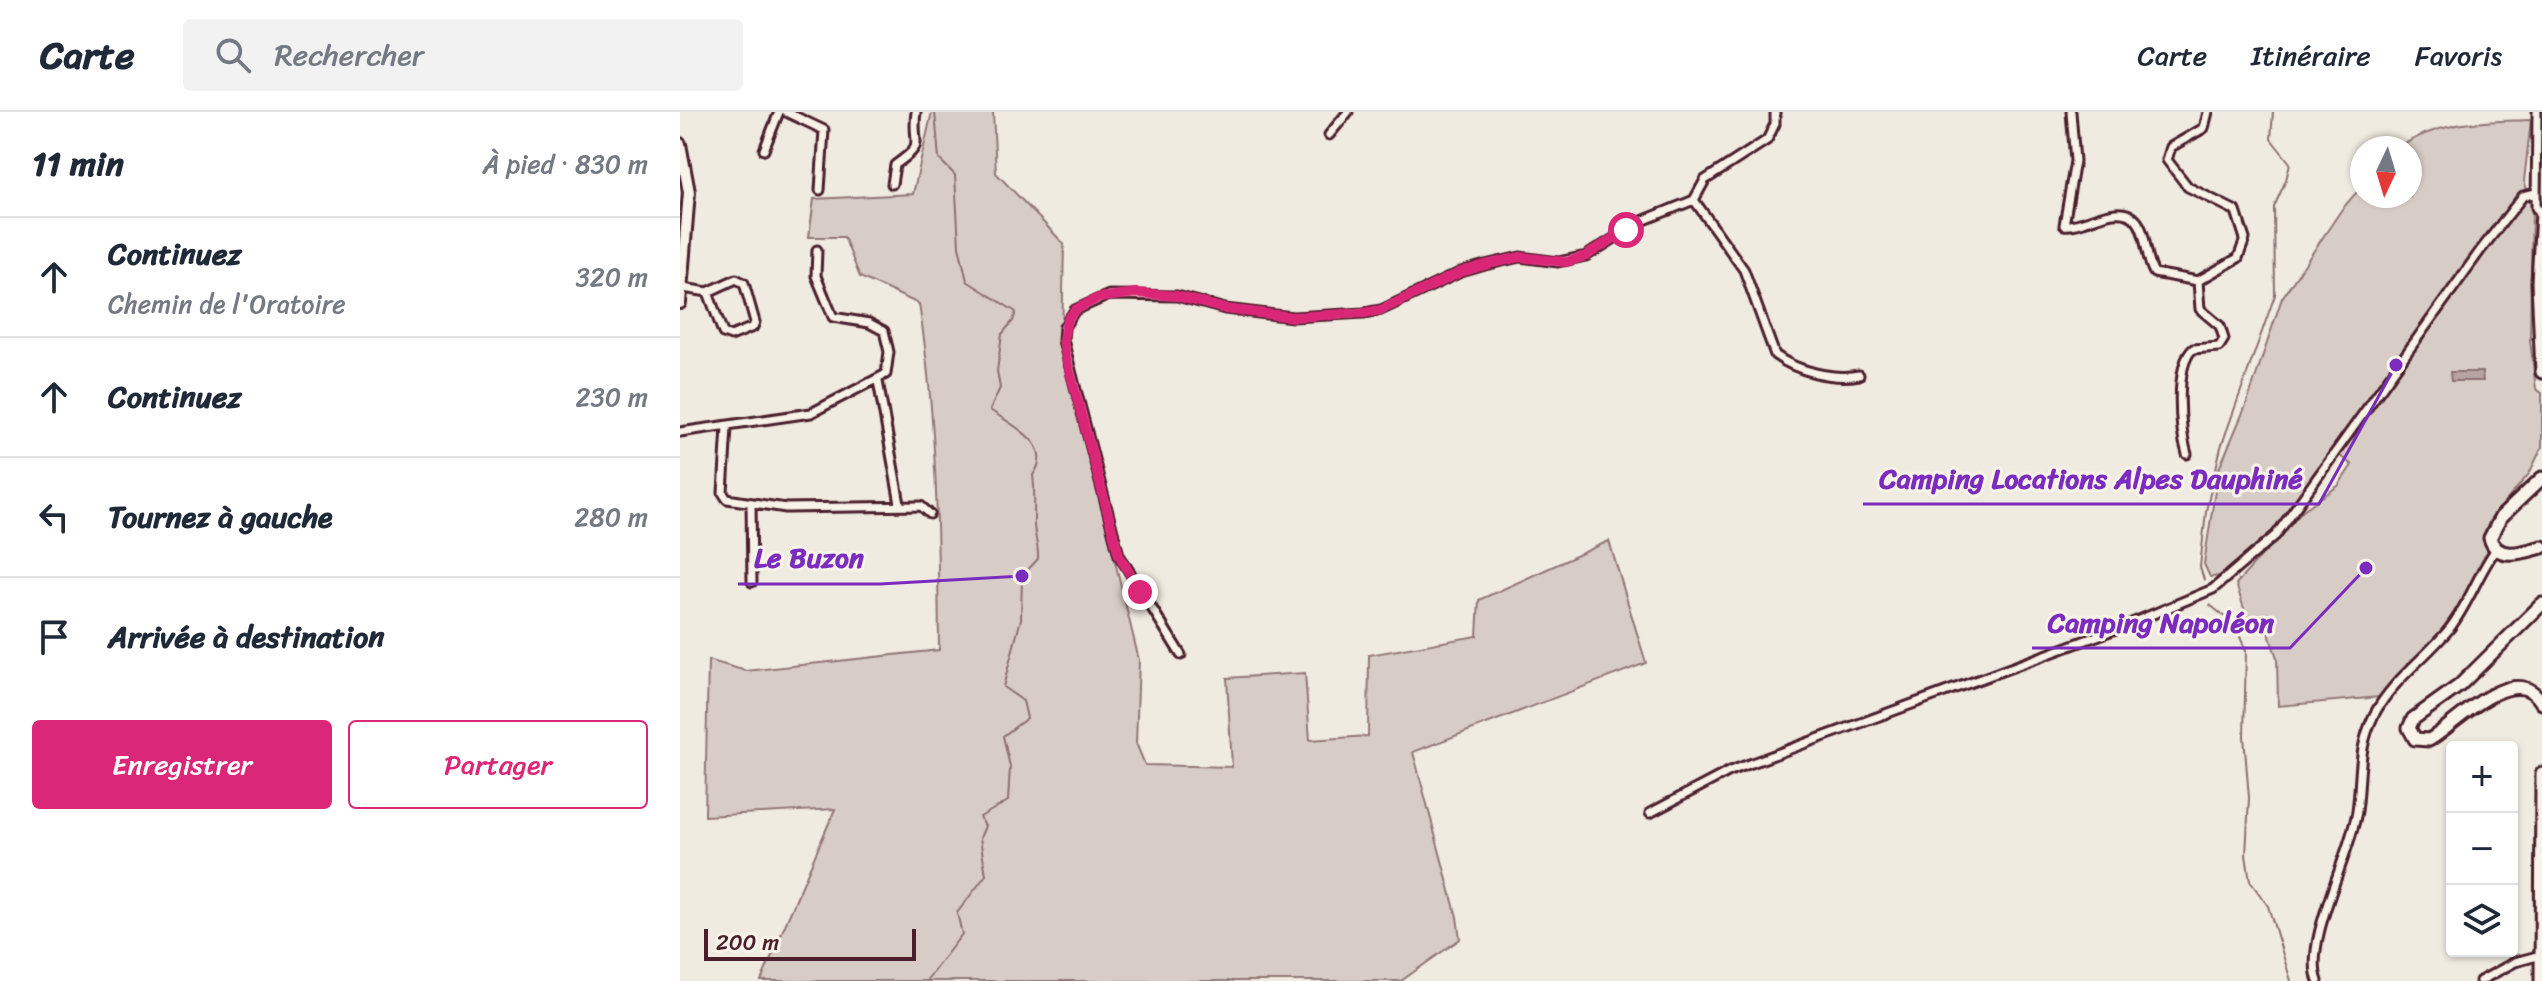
<!DOCTYPE html>
<html lang="fr">
<head>
<meta charset="utf-8">
<style>
  body { margin:0; font-family:Sriracha,sans-serif; background:#f2f2f3; color:#1f2937 }
  .controls { position:absolute; right:24px; bottom:24px; display:grid; overflow:hidden; border-radius:8px; box-shadow:0 2px 6px #0004 }
  .controls button { width:72px; height:72px; display:grid; place-items:center; padding:0; border:0; border-bottom:2px solid #e0e1e3; background:#fff; color:#1f2937; font:40px sans-serif }
  .compass { position:absolute; left:1670px; top:24px; width:72px; height:72px; border-radius:50%; background:#fff; box-shadow:0 2px 6px #0004; rotate:184deg }
  .scale { position:absolute; left:24px; bottom:20px; width:212px; box-sizing:border-box; padding-left:8px; border:4px solid #4a1f2b; border-top:0; font-size:22px; line-height:28px; white-space:nowrap; color:#4a1f2b; -webkit-text-stroke:6px #f7f3e8; paint-order:stroke }
  .stop { position:absolute; width:24px; height:24px; margin:-18px; border:6px solid #db2777; border-radius:50%; background:#fff }
  .stop.end { background:#db2777; border-color:#fff; box-shadow:0 2px 8px #0008 }
  .list { margin:0; padding:0; list-style:none }
  h2 { display:flex; justify-content:space-between; align-items:center; height:104px; margin:0; padding:0 32px; font-size:34px }
  h2 small { font-size:26px; font-weight:400; color:#747a83 }
  .list li { display:grid; grid-template-columns:52px 1fr auto; gap:24px; align-items:center; box-sizing:border-box; height:120px; padding:0 32px; border-top:2px solid #e0e1e3 }
  .list b { display:block; font-size:30px; white-space:nowrap }
  .list p { margin:0; font-size:26px; white-space:nowrap; color:#747a83 }
  .list em { font-size:26px; font-style:normal; color:#747a83 }
  .actions { display:flex; gap:16px; padding:24px 32px }
  .actions a { flex:1; padding:18px 0; border:2px solid #db2777; border-radius:8px; text-align:center; font-size:28px; color:#db2777 }
  .actions .main { background:#db2777; color:#fff }
  .icon { flex:none; width:44px; height:44px; fill:none; stroke:currentColor; stroke-width:2; stroke-linecap:round; stroke-linejoin:round }
  .map { position:relative; flex:none; width:1862px; height:869px; overflow:hidden }
  header { display:flex; align-items:center; gap:48px; box-sizing:border-box; height:112px; padding:0 40px; background:#fff; border-bottom:2px solid #e0e1e3 }
  header strong { font-size:38px }
  nav { display:flex; gap:44px; margin-inline-start:auto; font-size:28px }
  .search { width:560px; height:72px; background:#f2f2f3; display:flex; align-items:center; gap:20px; box-sizing:border-box; padding:0 28px; border-radius:8px; color:#747a83; font-size:30px }
  main { display:flex }
  aside { flex:1; background:#fff }
  .map>svg:first-child { display:block }
  .green { fill:#d8cdc6; stroke:#917678; stroke-width:2 }
  .water { fill:#b7a4a2; stroke:#8b6f72; stroke-width:2 }
  .lines { fill:none; stroke-linecap:round; stroke-linejoin:round }
  .stream { stroke:#8b6f72; stroke-width:2 }
  .street-casing { stroke:#4a1f2b; stroke-width:13 }
  .secondary-casing { stroke:#4a1f2b; stroke-width:16 }
  .primary-casing { stroke:#4a1f2b; stroke-width:17 }
  .street { stroke:#f7f3e8; stroke-width:7 }
  .secondary { stroke:#f7f3e8; stroke-width:10 }
  .primary { stroke:#f7f3e8; stroke-width:11 }
  .route { stroke:#db2777; stroke-width:10 }
  .leader { fill:none; stroke:#7b2cbf; stroke-width:3 }
  .callout-dot { fill:#7b2cbf; stroke:#f7f3e8; stroke-width:3 }
  .callout-label { font-size:28px; text-anchor:middle; font-weight:bold; fill:#7b2cbf; stroke:#f7f3e8; stroke-width:6; stroke-linejoin:round; paint-order:stroke }
</style>
</head>
<body>
<header>
<strong>Carte</strong>
<div class="search"><svg class="icon" aria-label="search" viewBox="0 0 24 24"><circle cx="10" cy="10" r="6"/><path d="M15 15l6 6"/></svg>Rechercher</div>
<nav><a>Carte</a><a>Itinéraire</a><a>Favoris</a></nav>
</header>
<main>
<aside>
<h2>11 min<small>À pied · 830 m</small></h2>
<ul class="list">
<li><svg class="icon" aria-label="ahead" viewBox="0 0 24 24"><path d="M12 20V5M6 11l6-6 6 6"/></svg><div><b>Continuez</b><p>Chemin de l'Oratoire</p></div><em>320 m</em></li>
<li><svg class="icon" aria-label="ahead" viewBox="0 0 24 24"><path d="M12 20V5M6 11l6-6 6 6"/></svg><div><b>Continuez</b></div><em>230 m</em></li>
<li><svg class="icon" aria-label="left" viewBox="0 0 24 24"><path d="M17 20v-9H6M10 6l-5 5 5 5"/></svg><div><b>Tournez à gauche</b></div><em>280 m</em></li>
<li><svg class="icon" aria-label="arrive" viewBox="0 0 24 24"><path d="M6 21V4h12l-3 4 3 4H6"/></svg><div><b>Arrivée à destination</b></div></li>
</ul>
<div class="actions"><a class="main">Enregistrer</a><a>Partager</a></div>
</aside>
<div class="map">
<svg width="1862" height="869" viewBox="0 0 1862 869">
  <rect width="100%" height="100%" fill="#f0ebe0"/>
  <filter id="ink" filterUnits="userSpaceOnUse"><feTurbulence type="fractalNoise" baseFrequency=".0125" numOctaves="2"/><feDisplacementMap in="SourceGraphic" scale="16" xChannelSelector="R" yChannelSelector="G"/><feConvolveMatrix kernelMatrix="1 2 1 2 8 2 1 2 1" color-interpolation-filters="sRGB"/></filter>
  <g filter="url(#ink)">
    <path class="green" d="M252,0h61l3,61 68,71 -2,99 77,317 -3,83 9,22 87,2 -5,-89 78,-5 5,67 58,-4 1,-81 108,-19 2,-36 130,-59 37,122 -233,89 44,165 3,22 -59,42h-640l74,-172 -130,7 3,-156 38,11 193,-21c-1,-115 -2,-231 -20,-346l-59,-27 -16,-40h-35l5,-38 99,-5z
      M1851,8l-7,61 8,22 -2,137 6,49 6,4v54l-13,27 -40,47 -4,16 3,16 -17,36 -35,48 -42,41 -14,19 -102,9 -1,-48 -10,-30 -18,-4 -13,-40 67,-74 35,-24 14,-21 -20,-15c-21,30 -83,130 -122,127l-6,-13 14,-93 29,-68 35,-105 60,-89 20,-23v10h48v-48h-12c41,-28 85,-26 133,-28z"/>
    <path class="water" d="M1770,260h32l1,9h-32z"/>
    <g class="lines">
      <path class="stream" d="M1524,468l-4,-13 6,-56 15,-64 54,-152 -1,-88 12,-27 4,-17 -19,-24 2,-27
        M1530,493l25,20 11,26 -2,85 5,62 -3,57 4,26 18,25 23,75
        M246,869l36,-47 -5,-21 29,-38 -6,-37 5,-12 -5,-9 28,-16 2,-34 -7,-31 24,-18 -4,-17 -20,-14 18,-68 1,-43 16,-17c1,-14 -5,-26 -4,-39 0,-15 1,-30 -1,-45 23,-31 -22,-50 -43,-65l10,-22 -3,-17 5,-37 11,-13 3,-9 -49,-31 -8,-35 -4,-71 -16,-16 -4,-47"/>
      <g class="street-casing">
        <path id="street" d="M106,0l38,18 -4,60
          M1391,0l4,49 -11,64c20,3 54,-25 72,-5 11,12 9,38 18,53l44,8 40,-23 7,-19 -9,-28 -48,-24 -21,-27 4,-13 33,-19 4,-16
          M1857,0l-1,96 6,6
          M649,23l19,-23
          M84,38l15,-38
          M212,72l3,-19c33,-23 16,-19 21,-53
          M1014,88l50,70 31,85c21,16 58,25 84,20
          M3,176l25,4 15,41 8,3 22,-9 2,-5 -11,-39 -8,-4 -28,13
          M198,269l22,123
          M47,315l-4,66 4,6 59,9 135,-2 9,8
          M0,320l131,-19 75,-39 3,-22 -5,-21 -15,-8 -36,-6 -17,-41 1,-26
          M1507,342c-7,-23 -13,-88 6,-105l26,-2 5,-8 -4,-13 -20,-17 -2,-28
          M71,391l1,79
          M501,543l-62,-100 -56,-215 1,-13 11,-17 34,-15 68,1 48,13 68,8 71,-4 17,-3 80,-38 24,-7 35,-8 38,5 28,-6 56,-35 52,-21 11,-20 62,-40 8,-16v-12
          M970,701l80,-42 397,-146 86,-36 63,-54 204,-284 43,-55 13,-3
          M1638,869c-15,-39 33,-127 39,-170 5,-36 0,-61 17,-96 18,-35 52,-57 76,-87 19,-25 28,-54 46,-79
          M1800,869l35,-19 26,-7"/>
      </g>
      <g class="secondary-casing">
        <path id="secondary" d="M0,32l9,48 -9,111"/>
      </g>
      <g class="primary-casing">
        <path id="primary" d="M1862,100l-4,70 4,90
          M1862,366l-41,39 -11,21c7,24 34,14 52,9
          M1862,492l-83,82 -46,33 -4,9 6,11 14,1c25,-14 86,-83 113,-37
          M1861,869l1,-207"/>
      </g>
      <use href="#street" class="street"/>
      <use href="#secondary" class="secondary"/>
      <use href="#primary" class="primary"/>
    </g>
  </g>
  <g class="lines" filter="url(#ink)">
    <path class="route" d="M460,480l-21,-37 -53,-198 -3,-17 4,-20 8,-10 23,-12 38,-5 41,3 48,13 68,8 71,-4 17,-3 80,-38 24,-7 35,-8 46,5 20,-6 40,-26"/>
  </g>
  <path class="leader" d="M1716 253L1639 392H1183M342 464L200 472H58M1686 456L1610 536H1352"/>
  <g class="callout-dot">
    <circle cx="1716" cy="253" r="8"/>
    <circle cx="342" cy="464" r="8"/>
    <circle cx="1686" cy="456" r="8"/>
  </g>
  <g class="callout-label">
    <text x="1411" y="376">Camping Locations Alpes Dauphiné</text>
    <text x="129" y="455">Le Buzon</text>
    <text x="1481" y="520">Camping Napoléon</text>
  </g>
</svg>
<div class="controls">
<button>+</button>
<button>−</button>
<button><svg class="icon" aria-label="layers" viewBox="0 0 24 24"><path d="M12 4l9 5-9 5-9-5zM3 14l9 5 9-5"/></svg></button>
</div>
<svg class="compass" viewBox="-18 -18 36 36"><path d="M0-13l5 13h-10z" fill="#e53935"/><path d="M0 13l5-13h-10z" fill="#747a83"/></svg>
<div class="scale">200 m</div>
<div class="stop" style="left:946px;top:118px"></div>
<div class="stop end" style="left:460px;top:480px"></div>
</div>
</main>
</body>
</html>
